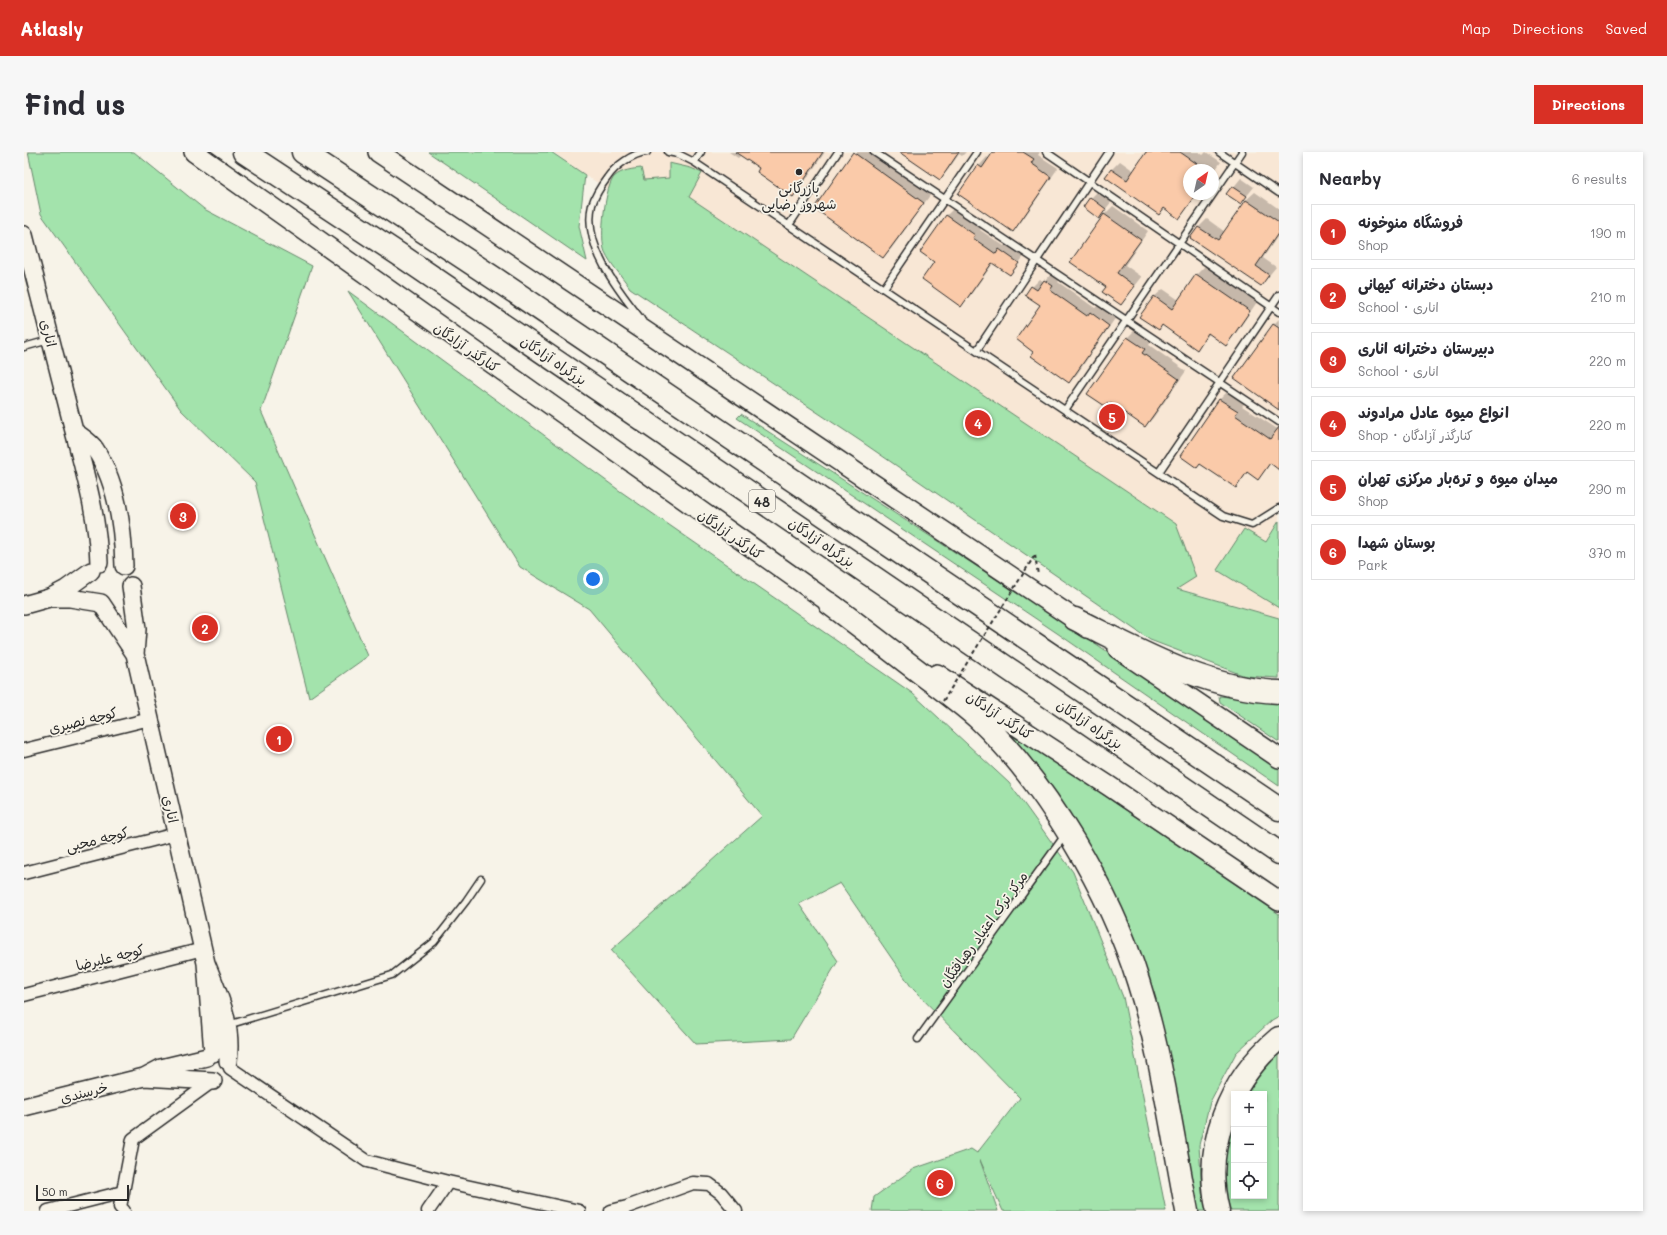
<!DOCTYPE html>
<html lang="en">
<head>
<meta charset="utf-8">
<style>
  body { margin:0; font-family:Mali,"Playpen Sans Arabic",sans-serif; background:#f7f7f7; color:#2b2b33 }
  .controls { position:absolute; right:12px; bottom:12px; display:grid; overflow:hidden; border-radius:0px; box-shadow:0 2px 6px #0003 }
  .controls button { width:36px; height:36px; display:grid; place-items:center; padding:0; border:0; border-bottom:1px solid #e1e1e2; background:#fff; color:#2b2b33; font:20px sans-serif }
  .compass { position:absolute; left:1159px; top:12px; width:36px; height:36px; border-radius:50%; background:#fff; box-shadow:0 2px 6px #0003; rotate:34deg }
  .scale { position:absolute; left:12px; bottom:10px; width:93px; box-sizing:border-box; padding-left:4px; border:2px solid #2b2b2b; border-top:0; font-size:11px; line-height:14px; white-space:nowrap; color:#2b2b2b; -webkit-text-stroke:3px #f7f3e8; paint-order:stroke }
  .you { position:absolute; left:569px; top:427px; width:14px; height:14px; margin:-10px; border:3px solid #fff; border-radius:50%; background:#1a73e8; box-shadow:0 0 0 6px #1a73e833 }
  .badge { display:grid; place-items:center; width:26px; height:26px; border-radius:50%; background:#d93025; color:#fff; font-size:13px; font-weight:700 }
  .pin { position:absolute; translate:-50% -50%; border:2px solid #fff; box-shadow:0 1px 4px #0006 }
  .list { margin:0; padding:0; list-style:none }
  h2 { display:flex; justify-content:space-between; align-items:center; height:52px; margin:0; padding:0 16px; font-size:17px }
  h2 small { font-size:13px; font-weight:400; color:#7c7c81 }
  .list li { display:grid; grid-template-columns:26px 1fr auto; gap:12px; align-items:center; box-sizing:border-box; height:56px; margin:0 8px 8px; padding:0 8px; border:1px solid #e1e1e2; border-radius:0px }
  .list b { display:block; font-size:15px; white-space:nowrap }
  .list p { margin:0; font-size:13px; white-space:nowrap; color:#7c7c81 }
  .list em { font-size:13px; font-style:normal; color:#7c7c81 }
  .icon { flex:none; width:22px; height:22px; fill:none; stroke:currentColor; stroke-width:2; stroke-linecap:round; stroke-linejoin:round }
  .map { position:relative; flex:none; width:1255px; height:1059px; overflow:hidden; border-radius:0px }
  header { display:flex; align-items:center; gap:24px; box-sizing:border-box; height:56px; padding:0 20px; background:#d93025; color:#fff }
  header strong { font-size:19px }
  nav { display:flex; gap:22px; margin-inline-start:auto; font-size:14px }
  .intro { display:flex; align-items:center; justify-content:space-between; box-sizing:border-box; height:96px; padding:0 24px }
  h1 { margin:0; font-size:28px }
  .button { padding:10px 18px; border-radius:0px; background:#d93025; color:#fff; font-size:14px; font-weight:700 }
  main { display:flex; gap:24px; padding:0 24px }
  aside { flex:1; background:#fff; border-radius:0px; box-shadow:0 2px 6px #0003 }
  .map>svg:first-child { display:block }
  .built { fill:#f8e7d5; fill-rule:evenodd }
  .green { fill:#a3e3ac; stroke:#67876c }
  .shadow { fill:#0003 }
  .building { fill:#facaa9; stroke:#2b2b2b }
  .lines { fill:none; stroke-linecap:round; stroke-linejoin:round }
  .lane-casing { stroke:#2b2b2b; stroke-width:9 }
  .street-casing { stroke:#2b2b2b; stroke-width:15 }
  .secondary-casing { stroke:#2b2b2b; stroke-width:20 }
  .primary-casing { stroke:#2b2b2b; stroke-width:22 }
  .highway-casing { stroke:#2b2b2b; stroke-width:25 }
  .path { stroke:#2b2b2b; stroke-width:2; stroke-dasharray:4 3; stroke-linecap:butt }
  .lane { stroke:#f7f3e8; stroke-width:6 }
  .street { stroke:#f7f3e8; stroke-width:12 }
  .secondary { stroke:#f7f3e8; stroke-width:17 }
  .primary { stroke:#f7f3e8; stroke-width:19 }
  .highway { stroke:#f7f3e8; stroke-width:22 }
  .path-bridge { stroke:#2b2b2b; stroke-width:2; stroke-dasharray:4 3; stroke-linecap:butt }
  .poi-dot { fill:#2b2b2b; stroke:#f7f3e8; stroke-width:1.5 }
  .labels { text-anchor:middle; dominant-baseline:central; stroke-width:3.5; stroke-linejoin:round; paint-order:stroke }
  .shield { fill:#f7f3e8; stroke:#686764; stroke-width:1 }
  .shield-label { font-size:13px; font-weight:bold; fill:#2b2b2b }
  .poi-label { font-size:14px; fill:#2b2b2b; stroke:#f7f3e8 }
  .street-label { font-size:14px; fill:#2b2b2b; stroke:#f7f3e8 }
</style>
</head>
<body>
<header>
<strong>Atlasly</strong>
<nav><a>Map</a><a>Directions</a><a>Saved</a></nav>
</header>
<div class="intro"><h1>Find us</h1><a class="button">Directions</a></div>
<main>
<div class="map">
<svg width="1255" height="1059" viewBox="0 0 1255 1059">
  <rect width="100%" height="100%" fill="#f7f3e8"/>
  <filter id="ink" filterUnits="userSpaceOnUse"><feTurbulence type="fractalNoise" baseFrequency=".025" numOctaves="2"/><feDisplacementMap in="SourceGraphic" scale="8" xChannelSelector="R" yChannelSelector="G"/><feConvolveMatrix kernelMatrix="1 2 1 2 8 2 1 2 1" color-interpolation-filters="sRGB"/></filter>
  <g filter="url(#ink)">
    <path class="built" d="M529,0h726v466l-102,-30 -568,-398 -24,-15zM1165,18h24v24h-24z"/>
    <path class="green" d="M4,0h106l70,57 108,57 -51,145 107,245 -59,42 -54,-216 -74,-72 -140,-196z
      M404,0h123l34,23 -6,51 8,35z
      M645,11l22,5 11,5 -13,24 487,327 20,53 -19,12 102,29v60l-34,-2 -95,-36 -288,-198 -232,-154c-8,-12 -19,-23 -25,-36 -6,-13 0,-68 10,-76 7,-6 18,-7 26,-8l3,12 25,-2z
      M324,139l272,200 292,202 97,90 64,89 50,125 43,214h-163l-23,-51 18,51h-126l2,-14 39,-28 58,-20 6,4 43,-55 -108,-110 -72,-105 -41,21 39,57 -47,78 -95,5 -85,-94 151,-134 -173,-207 -69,-42z
      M717,262l342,221 196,133v18l-222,-153 -320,-215z
      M1255,369v87l-62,-38 27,-41 22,13z
      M1195,544l60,6v40l-59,-40z
      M981,576l274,186v102l-7,4 -36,33 -26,49 -11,43 3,48 6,18h-14l-36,-174 -123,-267z
      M1255,900v159h-48c-15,-40 -6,-64 3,-104v89h30v-102h-23l12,-20z"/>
    <path class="shadow" d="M705,0h96l-24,35 -8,8 -32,-27 -20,-13 -3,3z
      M831,0h17l59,42 -40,55 -8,8z
      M882,0h60l-4,4 -3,-2 -11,16 -8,8z
      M970,0h46l-2,3 20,13 -37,54 -8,8 -34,-64 8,-9 2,2z
      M1123,0h52l4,3 3,-3 15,10 -8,11v-3h-24v24h9l-19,24 -14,-10 -6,6 -47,-45 8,-8 14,10z
      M1217,26l13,9 -13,16 -13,-9z
      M1075,38l14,10 -14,17 -8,-19z
      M1231,40l24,17v25l-16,24 13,9 -15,18 -62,-58 8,-8 18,13 21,-32z
      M1089,54l35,25 -23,34 17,12 -21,27 -14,-17 -35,-25 33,-48z
      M931,55l28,19 -3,4 24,16 4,-4 18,12 -16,20 -16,-12 -25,35 -8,8 -25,-43 -14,-10 25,-37z
      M1181,114l52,36 -23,34 -8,8 -16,-11 -13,16 -35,-24 -4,4 -4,-32 9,-8 16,11 18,-26z
      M1029,120l8,5 -3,5 37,26 4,-3 17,12 -39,57 -8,8 -34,-30 7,-47 -10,-18 8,-8 4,3z
      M1255,167v89l-6,-83z
      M1112,177l16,11 -3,5 37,26 -33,47 -8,8 -36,-25 -20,-8 39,-56z
      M1204,239l17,12 -3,3 37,24v38l-8,-5 -13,16 -10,-7 -12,15 -35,-24 -20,-7 39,-57z"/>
    <path class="building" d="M711,0h88l-30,45 -36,-25 2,-4z
      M829,0l71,51 -41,55 -69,-50z
      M875,0h60l-19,28z
      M969,0h30l11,7 -3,4 20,14 -38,55 -55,-38 20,-29 4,3z
      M1122,0h34l26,18h-17v24h8l-18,25 -15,-11 -5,7 -54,-38 6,-8 16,11z
      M1208,34l15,10 -6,8 -15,-10z
      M1066,45l16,12 -7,10 -16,-12z
      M1222,48l33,22v10l-23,34 13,9 -8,11 -71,-48 8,-11 20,13z
      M1080,62l37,26 -24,33 18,13 -14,19 -19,-13 4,-5 -36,-25z
      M922,63l29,20 -2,3 23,16 3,-5 20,14 -9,12 -18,-12 -31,44 -39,-28 12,-17 -14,-10z
      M1172,122l54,37 -24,35 -18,-13 -11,17 -35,-25 -3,5 -20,-13 15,-21 18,13z
      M1020,128l9,6 -3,4 37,26 3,-4 19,14 -40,57 -38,-27 2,-4 -17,-13 24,-34 -15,-10 6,-9 6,4z
      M1249,172l6,4v82l-45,-32z
      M1103,185l18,12 -3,4 37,26 -34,48 -36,-25 -4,4 -18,-12z
      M1195,247l19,12 -3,4 35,24 9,-12v43l-9,-7 -12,17 -11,-8 -11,16 -36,-24 -3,4 -17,-12z"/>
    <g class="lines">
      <g class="lane-casing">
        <path id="lane" d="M644,0l10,2 16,8 529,354 29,9 27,-17
          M850,0l405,270
          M1022,0l233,160
          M1195,0l60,41
          M670,10l7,-10
          M765,73l49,-73
          M860,136l93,-136
          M617,167c-23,-29 -59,-74 -49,-114 3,-10 9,-19 15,-27 8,-12 26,-25 40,-26
          M0,195l25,-7
          M953,198l132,-198
          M1041,258l177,-258
          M1135,320l120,-177
          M204,873l164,-50 42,-33 32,-41 15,-22
          M894,887l147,-204"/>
      </g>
      <g class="street-casing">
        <path id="street" d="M0,598l126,-31
          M0,721l152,-39
          M0,843l179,-46
          M206,916l137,93 81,21 131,29
          M24,1059l75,-19
          M100,1059l-4,-4 13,-68 80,-58
          M404,1059l20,-29
          M587,1059l16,-4 66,-24 16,1 12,9 15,18"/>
      </g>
      <g class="secondary-casing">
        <path id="secondary" d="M0,83l50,196
          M75,411c-1,-45 -14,-89 -25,-132 6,5 17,11 21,18 22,33 28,78 29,117
          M67,419l-25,18 -17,9h21l31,5 34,51 2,-25 -6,-43
          M0,453l25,-7
          M111,502l71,309
          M189,901l-7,-90c13,32 27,62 22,98
          M183,905l-46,11 -17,9 69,4
          M0,955l120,-30"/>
      </g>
      <g class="primary-casing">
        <path id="primary" d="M170,0l649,460
          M354,0l710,476
          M1094,497l161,109
          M913,522l172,112 170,115"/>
      </g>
      <g class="highway-casing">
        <path id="highway" d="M220,0l159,105 876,596
          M279,0l194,128 782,529
          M806,452c30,22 59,45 88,67 21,16 42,31 61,48 67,64 132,174 159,262 24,75 34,153 49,230
          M1051,467c65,32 130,70 204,73
          M1194,1059c-16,-65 11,-131 61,-173"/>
      </g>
      <path class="path" d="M1011,403l3,20"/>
      <use href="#lane" class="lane"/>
      <use href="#street" class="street"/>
      <use href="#secondary" class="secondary"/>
      <use href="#primary" class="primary"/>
      <use href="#highway" class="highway"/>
      <path class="path-bridge" d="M919,549l92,-146"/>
    </g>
  </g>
  <circle class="poi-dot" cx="775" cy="20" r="4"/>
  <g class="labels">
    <rect class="shield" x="725" y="338" width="26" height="22" rx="3"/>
    <g class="shield-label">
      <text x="738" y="349">48</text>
    </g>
    <g class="poi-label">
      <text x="775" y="35">بازرگانی<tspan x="775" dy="16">شهروز رضایی</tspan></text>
    </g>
    <g class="street-label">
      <text transform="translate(25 181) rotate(76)">اناری</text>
      <text transform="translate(443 195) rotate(35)">کنارگذر آزادگان</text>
      <text transform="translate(530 208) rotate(34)">بزرگراه آزادگان</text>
      <text transform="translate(707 382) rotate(35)">کنارگذر آزادگان</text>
      <text transform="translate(798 390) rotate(34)">بزرگراه آزادگان</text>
      <text transform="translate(976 563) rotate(33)">کنارگذر آزادگان</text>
      <text transform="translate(59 568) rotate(-14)">کوچه نصیری</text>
      <text transform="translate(1066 572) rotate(34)">بزرگراه آزادگان</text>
      <text transform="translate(147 657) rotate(77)">اناری</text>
      <text transform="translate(73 687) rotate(-14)">کوچه محبی</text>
      <text transform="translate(959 777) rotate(-54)">مرکز ترک اعتیاد رهیافتگان</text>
      <text transform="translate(86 805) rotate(-14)">کوچه علیرضا</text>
      <text transform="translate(60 940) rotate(-14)">خرسندی</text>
    </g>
  </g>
</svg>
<div class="controls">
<button>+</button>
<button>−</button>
<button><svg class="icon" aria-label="locate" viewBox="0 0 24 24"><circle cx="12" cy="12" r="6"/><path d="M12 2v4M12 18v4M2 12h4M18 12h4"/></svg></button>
</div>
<svg class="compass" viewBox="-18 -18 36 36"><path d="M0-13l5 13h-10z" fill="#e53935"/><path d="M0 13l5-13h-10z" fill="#7c7c81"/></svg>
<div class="scale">50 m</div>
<div class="you"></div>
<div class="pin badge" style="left:255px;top:587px">1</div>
<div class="pin badge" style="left:181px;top:476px">2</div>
<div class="pin badge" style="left:159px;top:364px">3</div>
<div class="pin badge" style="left:954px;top:271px">4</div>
<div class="pin badge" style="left:1088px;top:265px">5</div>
<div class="pin badge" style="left:916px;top:1031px">6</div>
</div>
<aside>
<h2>Nearby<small>6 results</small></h2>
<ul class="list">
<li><span class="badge">1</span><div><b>فروشگاه منوخونه</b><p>Shop</p></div><em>190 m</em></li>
<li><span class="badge">2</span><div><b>دبستان دخترانه کیهانی</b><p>School · اناری</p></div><em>210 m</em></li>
<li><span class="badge">3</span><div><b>دبیرستان دخترانه اناری</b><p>School · اناری</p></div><em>220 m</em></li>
<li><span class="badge">4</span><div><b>انواع میوه عادل مرادوند</b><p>Shop · کنارگذر آزادگان</p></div><em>220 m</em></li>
<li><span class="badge">5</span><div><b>میدان میوه و تره‌بار مرکزی تهران</b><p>Shop</p></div><em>290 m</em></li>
<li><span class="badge">6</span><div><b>بوستان شهدا</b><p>Park</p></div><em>370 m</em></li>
</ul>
</aside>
</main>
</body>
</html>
